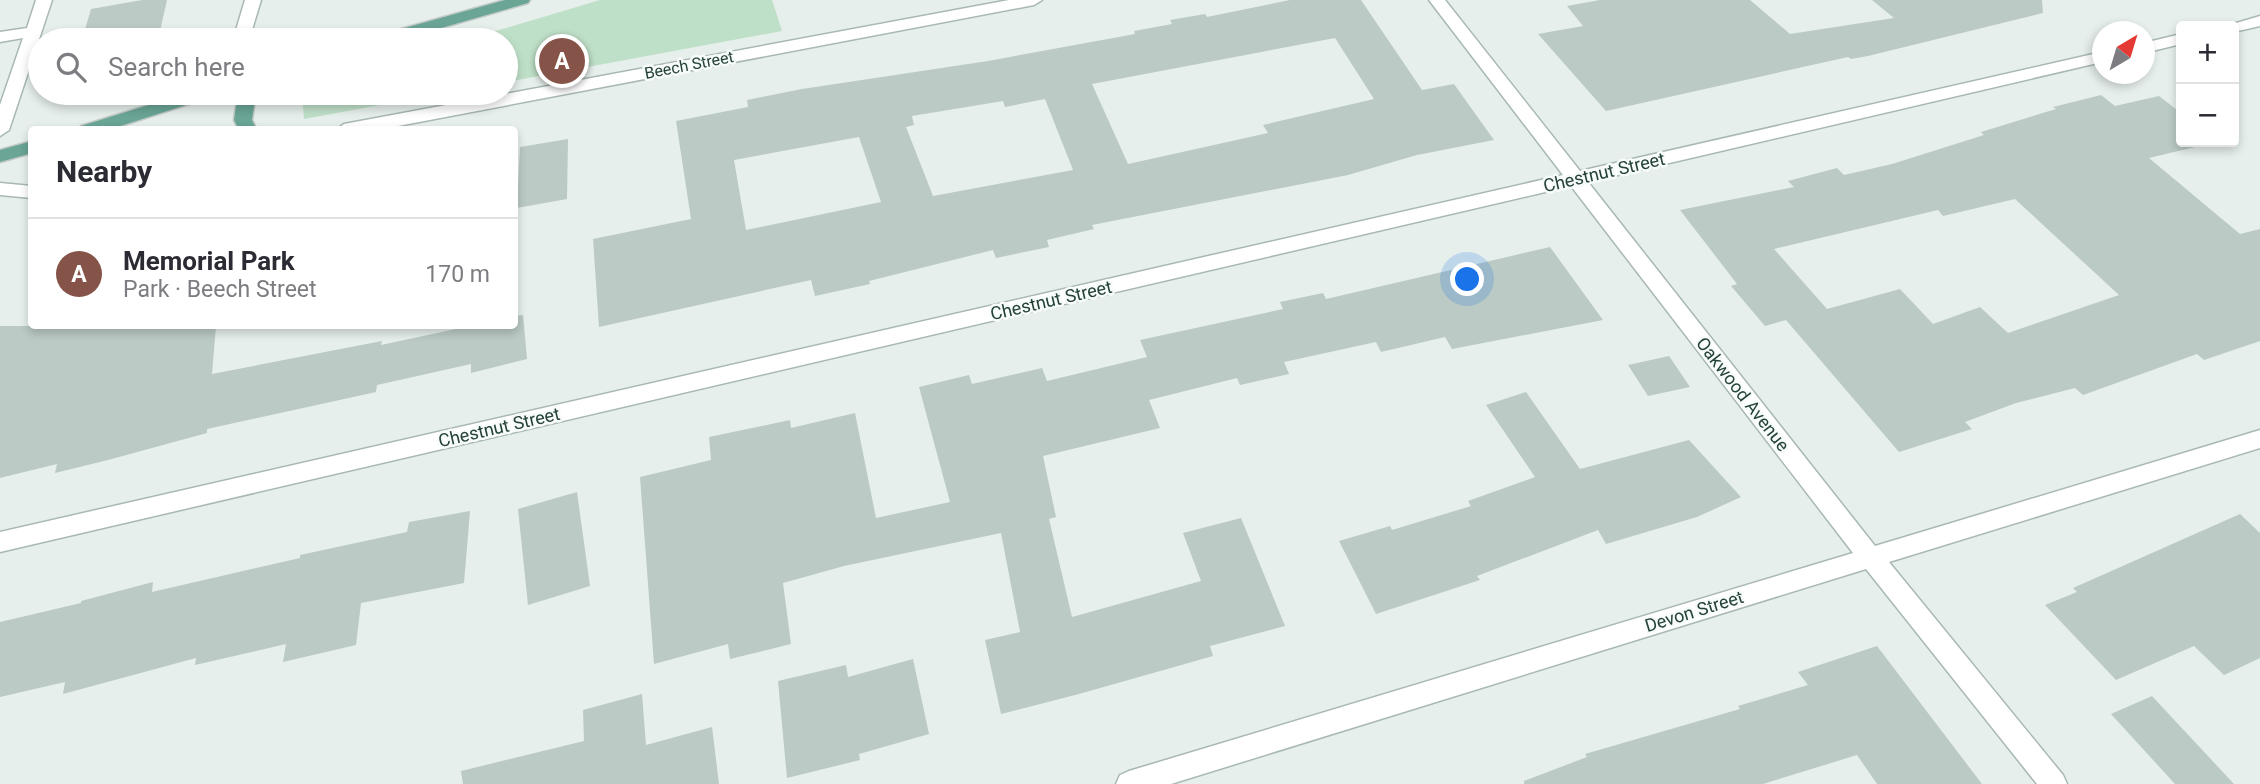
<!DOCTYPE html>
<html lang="en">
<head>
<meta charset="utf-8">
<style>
  body { margin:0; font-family:Roboto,sans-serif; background:#f7f7f7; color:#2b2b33 }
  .controls { position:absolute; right:21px; top:21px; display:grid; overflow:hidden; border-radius:7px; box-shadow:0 4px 10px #0003 }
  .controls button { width:63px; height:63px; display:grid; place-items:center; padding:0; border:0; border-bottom:2px solid #e1e1e2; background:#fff; color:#2b2b33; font:35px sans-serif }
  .compass { position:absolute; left:2092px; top:21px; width:63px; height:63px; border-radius:50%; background:#fff; box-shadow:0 4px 10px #0003; rotate:38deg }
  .you { position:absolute; left:1468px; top:280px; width:24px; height:24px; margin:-18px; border:5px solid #fff; border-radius:50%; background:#1a73e8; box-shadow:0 0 0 10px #1a73e833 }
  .badge { display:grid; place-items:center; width:46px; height:46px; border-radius:50%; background:#855347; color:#fff; font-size:23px; font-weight:700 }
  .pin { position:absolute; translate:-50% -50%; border:4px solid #fff; box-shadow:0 2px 7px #0006 }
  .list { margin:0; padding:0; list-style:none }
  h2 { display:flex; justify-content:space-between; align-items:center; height:91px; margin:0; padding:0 28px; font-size:30px }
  h2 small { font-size:23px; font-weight:400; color:#7c7c81 }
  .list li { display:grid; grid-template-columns:46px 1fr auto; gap:21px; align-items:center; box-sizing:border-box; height:112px; padding:0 28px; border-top:2px solid #e1e1e2 }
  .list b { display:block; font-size:26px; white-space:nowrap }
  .list p { margin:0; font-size:23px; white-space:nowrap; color:#7c7c81 }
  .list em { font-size:23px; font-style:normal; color:#7c7c81 }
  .icon { flex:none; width:38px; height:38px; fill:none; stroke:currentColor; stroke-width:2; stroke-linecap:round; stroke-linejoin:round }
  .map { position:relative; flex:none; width:2260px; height:784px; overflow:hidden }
  .search { position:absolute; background:#fff; box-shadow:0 4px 10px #0003; left:28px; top:28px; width:490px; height:77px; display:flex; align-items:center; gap:18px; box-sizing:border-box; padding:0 24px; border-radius:38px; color:#7c7c81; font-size:26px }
  .panel { position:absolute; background:#fff; box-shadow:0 4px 10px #0003; left:28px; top:126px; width:490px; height:203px; border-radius:7px }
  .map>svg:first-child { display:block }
  .green { fill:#bfe0c8 }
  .building { fill:#bbcac4; fill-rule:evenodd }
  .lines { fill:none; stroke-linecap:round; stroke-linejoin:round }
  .minor-casing { stroke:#a8b8b2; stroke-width:3 }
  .major-casing { stroke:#c2cac8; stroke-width:3 }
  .minor { fill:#fff; fill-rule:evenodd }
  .major { fill:#6aa596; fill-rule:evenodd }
  .labels { text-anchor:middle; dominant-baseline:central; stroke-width:5; stroke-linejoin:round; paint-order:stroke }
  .far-street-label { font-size:16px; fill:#24423a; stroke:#f7fbf9 }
  .street-label { font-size:18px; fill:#24423a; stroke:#f7fbf9 }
</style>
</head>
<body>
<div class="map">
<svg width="2260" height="784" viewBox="0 0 2260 784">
  <rect width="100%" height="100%" fill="#e6efeb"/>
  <path class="green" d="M600,0h172l10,31 -276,51v-42h-40z
    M302,93h144l-142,26z"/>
  <path class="building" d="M142,0h25l-9,40h-76l9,-31z
    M1290,0h71l61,90 32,-6 40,56 -77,15 -69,20 -256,50 2,4 -47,11 2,7 -53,11 -3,-8 -124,31 1,3 -55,12 -4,-16 -212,47 -6,-88 98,-20 -15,-98 72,-14 -1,-7 55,-11 186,-28 147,-27 -1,-3 38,-7 -2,-4 35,-6 2,3zM1335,38l39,61 -111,26 5,8 -140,31 -36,-80zM1045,99l28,71 -140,26 -27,-69 8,-2 -2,-9 91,-15 2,6zM859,137l22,65 -135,28 -12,-70z
    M1600,0h150l40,34 104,-16 -22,-18h170l1,13 -175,43 -17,3 -3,-2 -242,54 -68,-77 45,-8 -16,-20z
    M2101,95l14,11 44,-10 22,17v29h35l-67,16 91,76 20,-5v112l-56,19 -7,-6 -114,41 -8,-7 -59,15 -51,19 7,7 -73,23 -113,-132 -21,6 -34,-40 6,-2 -57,-74 114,-23 -6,-6 49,-13 7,7 48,-11 92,-29 -3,-3 75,-23 -3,-2zM2015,199l104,96 -111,38 -28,-26 -47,17 -33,-35 -73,20 -53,-60 164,-39 5,6z
    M568,139l-1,60 -50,9 3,-61z
    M1550,247l53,73 -151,29 -7,-12 -64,15 -5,-10 -92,20 5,12 -49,11 -3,-7 -88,22 11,28 -117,28 13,61 -7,2 23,98 129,-36 -18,-48 58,-15 44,108 -75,20 3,10 -134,38 -78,20 -16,-74 35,-8 -19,-99 -157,33 -61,17 8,61 -61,15 -2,-15 -74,20 -14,-187 71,-17 -2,-23 81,-17 1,8 64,-15 21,105 74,-16 -31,-115 50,-12 3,9 70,-16 5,13 100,-24 -7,-17 143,-31 -3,-7 43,-9 3,6z
    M523,315l4,44 -56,14v-9l-94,21 -1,7 -169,37v4l-99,27 -53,13 2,-9 -57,14v-152h216l-4,48 170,-33 -1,4 89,-19h44v-10z
    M1669,356l21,31 -42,9 -20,-31z
    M1526,392l54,77 109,-29 52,57 -44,20 -91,27 -8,-14 -121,46 3,4 -104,34 -37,-73 51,-15 2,4 79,-24 -3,-5 67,-24 -49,-72z
    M577,492l13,94 -62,19 -10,-96z
    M470,511l-6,72 -103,20 -5,42 -73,17 3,-18 -91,21 1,-7 -133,36 2,-12 -65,15v-75l81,-19v-2l72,-19 -1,10 148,-34v-3l107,-23 2,-10z
    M2240,514l20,19v125l-36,17 -30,-29 -78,34 -71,-75 32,-13 -4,-4z
    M1877,646l105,138h-105l-20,-29 -94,29h-239v-3l63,-24 -2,-3 155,-45 -2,-3 70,-21 -10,-13z
    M913,659l16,75 -70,20 1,6 -73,18 -9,-97 68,-16 2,12z
    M642,694l4,51 66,-18 7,57h-256l-2,-13 123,-30 -1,-31z
    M2152,696l82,88h-59l-64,-70z"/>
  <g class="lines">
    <g class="minor-casing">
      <path id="minor" d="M36,0h16l-43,130 -9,6v-31l23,-67 -23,4v-10l27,-4z
        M245,0h16l-12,40h-16z
        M1009,0h33l-8,5 -657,125h-41l8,-6z
        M1429,0h16l135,171 522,-119v10l-514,120 287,364 385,-116v18l-371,114 174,213 4,9h-30l-171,-215 -695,215h-55l4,-9 9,-4 724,-218 -282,-367 -1571,366v-20l1563,-357z
        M2260,16v10l-26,6v-6h-8z
        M2181,34v10l-37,9v-10z
        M0,183l32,3v12l-32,-3z"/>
    </g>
    <g class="major-casing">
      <path id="major" d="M505,0h25l-2,3 -129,37h-25l2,-4z
        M187,93h27l-3,4 -103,33h-29l2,-4z
        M238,93h18l-4,27 5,10h-18l-5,-10z
        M32,141v12l-32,9v-12z"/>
    </g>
    <use href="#minor" class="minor"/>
    <use href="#major" class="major"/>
  </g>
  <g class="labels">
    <g class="far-street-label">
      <text transform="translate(689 65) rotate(-11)">Beech Street</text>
    </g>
    <g class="street-label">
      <text transform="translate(1604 172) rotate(-13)">Chestnut Street</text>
      <text transform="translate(1051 300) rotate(-13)">Chestnut Street</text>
      <text transform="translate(1743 394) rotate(52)">Oakwood Avenue</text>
      <text transform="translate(499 427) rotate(-13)">Chestnut Street</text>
      <text transform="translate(1694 611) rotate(-17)">Devon Street</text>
    </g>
  </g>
</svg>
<div class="controls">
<button>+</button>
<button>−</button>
</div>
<svg class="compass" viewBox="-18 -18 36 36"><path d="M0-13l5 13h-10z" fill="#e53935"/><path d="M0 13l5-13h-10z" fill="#7c7c81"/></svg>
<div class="you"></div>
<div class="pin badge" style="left:562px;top:61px">A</div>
<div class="search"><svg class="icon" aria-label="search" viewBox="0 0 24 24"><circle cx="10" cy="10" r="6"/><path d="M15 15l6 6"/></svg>Search here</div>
<section class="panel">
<h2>Nearby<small></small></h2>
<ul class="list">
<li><span class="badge">A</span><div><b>Memorial Park</b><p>Park · Beech Street</p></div><em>170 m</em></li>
</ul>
</section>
</div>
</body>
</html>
